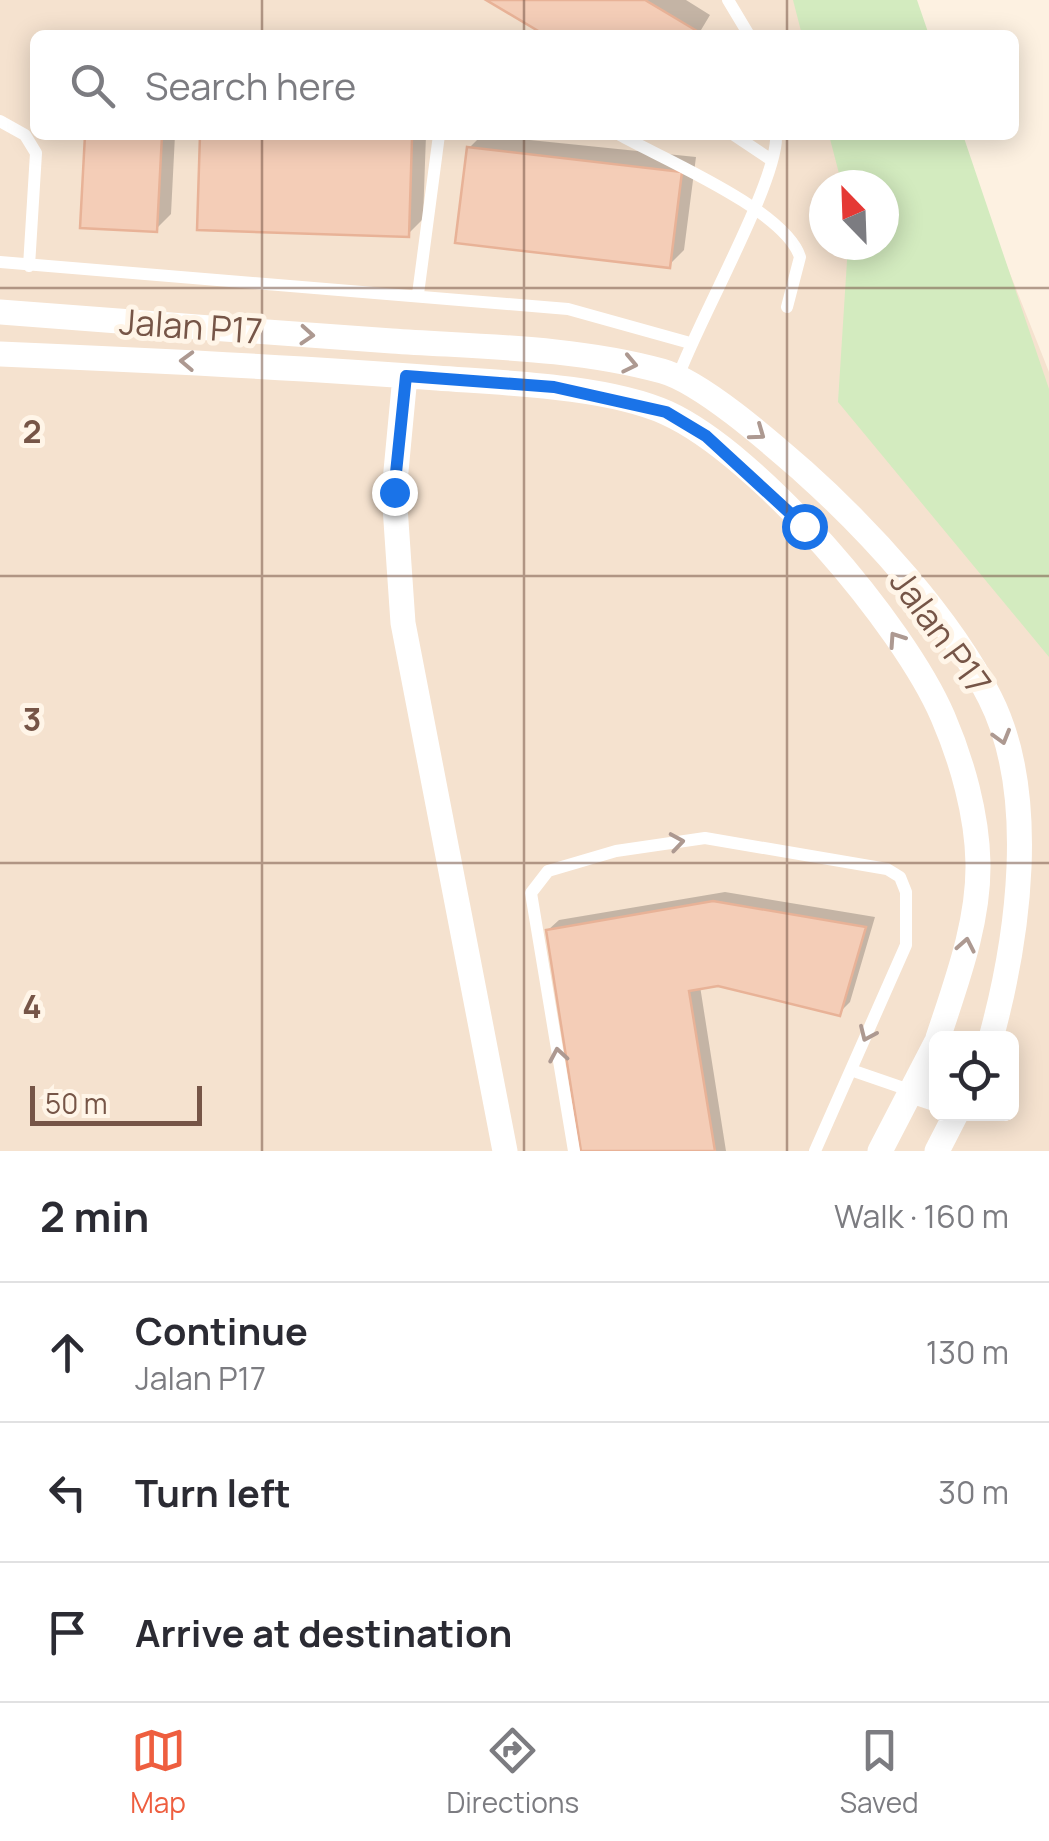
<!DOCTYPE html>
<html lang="en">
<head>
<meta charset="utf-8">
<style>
  body { margin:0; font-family:Manrope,sans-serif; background:#f2f2f3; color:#2b2b33 }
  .controls { position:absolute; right:30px; bottom:30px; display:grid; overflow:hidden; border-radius:15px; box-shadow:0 5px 25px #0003 }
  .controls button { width:90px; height:90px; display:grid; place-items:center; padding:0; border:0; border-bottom:2px solid #e1e1e2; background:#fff; color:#2b2b33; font:50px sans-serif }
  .compass { position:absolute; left:809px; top:170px; width:90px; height:90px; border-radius:50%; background:#fff; box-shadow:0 5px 25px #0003; rotate:337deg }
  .scale { position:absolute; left:30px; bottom:25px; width:172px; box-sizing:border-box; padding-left:10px; border:5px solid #765547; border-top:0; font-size:28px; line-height:35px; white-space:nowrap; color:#765547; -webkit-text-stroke:8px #fff5e8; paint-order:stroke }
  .stop { position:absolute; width:30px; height:30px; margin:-22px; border:8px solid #1a73e8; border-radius:50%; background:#fff }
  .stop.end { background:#1a73e8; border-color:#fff; box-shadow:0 2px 10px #0008 }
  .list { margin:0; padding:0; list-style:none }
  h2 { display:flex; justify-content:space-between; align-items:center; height:130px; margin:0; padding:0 40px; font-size:42px }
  h2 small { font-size:32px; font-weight:400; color:#7c7c81 }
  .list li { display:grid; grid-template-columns:65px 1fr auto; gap:30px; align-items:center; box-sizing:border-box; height:140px; padding:0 40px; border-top:2px solid #e1e1e2 }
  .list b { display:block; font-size:38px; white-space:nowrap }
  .list p { margin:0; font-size:32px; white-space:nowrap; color:#7c7c81 }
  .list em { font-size:32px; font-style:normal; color:#7c7c81 }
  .icon { flex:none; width:55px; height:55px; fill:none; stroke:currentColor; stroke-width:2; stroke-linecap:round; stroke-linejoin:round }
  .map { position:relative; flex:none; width:1049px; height:1151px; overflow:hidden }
  .search { position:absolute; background:#fff; box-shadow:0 5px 25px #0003; left:30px; right:30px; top:30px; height:110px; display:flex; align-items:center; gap:25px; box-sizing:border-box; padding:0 35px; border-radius:15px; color:#7c7c81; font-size:38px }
  .sheet { height:550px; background:#fff }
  nav { display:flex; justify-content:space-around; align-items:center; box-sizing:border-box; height:140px; border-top:2px solid #e1e1e2; background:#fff; font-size:28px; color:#7c7c81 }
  nav a { display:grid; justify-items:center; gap:5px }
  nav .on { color:#ee5e3f }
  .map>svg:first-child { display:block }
  .residential { fill:#f5e2cf; fill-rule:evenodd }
  .green { fill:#d3ebbf }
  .shadow { fill:#0003 }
  .building { fill:#f4cdb7; stroke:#e8b297; stroke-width:2.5 }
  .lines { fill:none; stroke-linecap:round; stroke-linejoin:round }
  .service { stroke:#fff; stroke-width:12 }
  .minor { stroke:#fff; stroke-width:25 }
  .oneway { stroke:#ad9991 }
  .route { stroke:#1a73e8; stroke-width:12 }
  .grid { fill:none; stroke:#765547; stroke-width:2.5; stroke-opacity:0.55 }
  .labels { text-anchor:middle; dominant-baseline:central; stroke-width:10; stroke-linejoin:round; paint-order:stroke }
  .street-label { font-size:35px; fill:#765547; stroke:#fff5e8 }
  .grid-label { font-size:32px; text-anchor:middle; font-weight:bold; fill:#765547; stroke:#fff5e8; stroke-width:10; stroke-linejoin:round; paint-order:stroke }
</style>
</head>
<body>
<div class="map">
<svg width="1049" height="1151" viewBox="0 0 1049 1151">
  <rect width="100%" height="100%" fill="#fdf1e1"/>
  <path class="residential" d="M0,0h902l14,35h-881v100h920l94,237v779h-1049zM824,185h60v60h-60zM936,1038h76v76h-76z"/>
  <path class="green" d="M793,0h124l12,35h-127z
    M829,135h134l86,254v268l-211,-255 10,-157h36v-60h-42z"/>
  <path class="shadow" d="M491,0h195l24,15 -12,20h-148z
    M88,135h87l-4,79 -15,15z
    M203,135h223l-3,84 -15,15 -209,-6z
    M482,135l214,22 -12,93 -15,15 -200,-117z
    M725,892l150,25 -25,85 -11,11 -121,-30 -18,3 26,165h-143l-35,-221 11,-10z"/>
  <path class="building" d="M486,0h159l52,31 -3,4h-149z
    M85,135h77l-5,97 -77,-4z
    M200,135l212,3 -3,99 -212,-7z
    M467,147l215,25 -12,96 -215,-25z
    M713,901l153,26 -26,89 -122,-30 -29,5 26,160h-134l-35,-221z"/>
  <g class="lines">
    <path class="service" d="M728,0l21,35
      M0,121l25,14 11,18 -7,113
      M620,135c43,24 165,75 180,122l-13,50
      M734,135l36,24
      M0,262l568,47 122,34
      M418,294l21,-159
      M678,377c19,-54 101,-198 98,-242
      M851,1070l61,21
      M574,1151l-43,-258 17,-22 68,-20 89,-13 182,31 13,8 6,15v53l-91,206"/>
    <path class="minor" d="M0,312c131,10 261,20 392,29 90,6 182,6 270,30 40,11 109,72 141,100 66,59 147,147 187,227 49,97 28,241 1,340
      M0,354c146,6 291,13 437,24 67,5 170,8 230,35 92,42 236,211 276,304 19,44 34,97 35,146 1,60 -22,120 -40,175
      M405,376l-11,116 9,131 102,528
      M912,1091l24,8
      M880,1151l56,-108
      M937,1151l19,-37"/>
  </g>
  <defs><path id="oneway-chevron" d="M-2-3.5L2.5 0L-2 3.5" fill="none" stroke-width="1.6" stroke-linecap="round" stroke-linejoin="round" transform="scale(2.5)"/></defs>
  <g class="oneway">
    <use href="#oneway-chevron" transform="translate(307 335) rotate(4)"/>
    <use href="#oneway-chevron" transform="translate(187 361) rotate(-178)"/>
    <use href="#oneway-chevron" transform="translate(630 364) rotate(12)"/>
    <use href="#oneway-chevron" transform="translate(758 433) rotate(36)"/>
    <use href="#oneway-chevron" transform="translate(896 639) rotate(-124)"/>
    <use href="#oneway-chevron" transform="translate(1002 737) rotate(74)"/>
    <use href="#oneway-chevron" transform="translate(677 842) rotate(-9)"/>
    <use href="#oneway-chevron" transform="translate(966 945) rotate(-79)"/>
    <use href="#oneway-chevron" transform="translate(867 1034) rotate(114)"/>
    <use href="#oneway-chevron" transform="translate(558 1055) rotate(-100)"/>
  </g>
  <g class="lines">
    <path class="route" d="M394,492l12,-116 148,11 112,25 40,24 98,90"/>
  </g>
  <path class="grid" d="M262,0v35M524,0v35M787,0v35M262,135v1016M524,135v1016M787,135v1016M0,288h1049M0,576h1049M0,863h1049"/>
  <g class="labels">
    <g class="street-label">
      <text transform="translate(191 326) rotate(4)">Jalan P17</text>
      <text transform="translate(941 632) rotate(54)">Jalan P17</text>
    </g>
  </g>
  <g class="grid-label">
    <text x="32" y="443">2</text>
    <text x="32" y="731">3</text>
    <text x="32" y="1018">4</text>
  </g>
</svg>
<div class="controls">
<button><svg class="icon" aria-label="locate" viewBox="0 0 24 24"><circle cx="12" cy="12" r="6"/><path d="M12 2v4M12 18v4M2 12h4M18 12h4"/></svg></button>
</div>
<svg class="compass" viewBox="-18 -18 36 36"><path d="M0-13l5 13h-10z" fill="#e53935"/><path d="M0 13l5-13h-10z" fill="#7c7c81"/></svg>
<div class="scale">50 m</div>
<div class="stop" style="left:804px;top:526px"></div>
<div class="stop end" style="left:394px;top:492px"></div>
<div class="search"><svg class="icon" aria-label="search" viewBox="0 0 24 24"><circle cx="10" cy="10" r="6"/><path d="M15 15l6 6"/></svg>Search here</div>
</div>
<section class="sheet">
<h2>2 min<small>Walk · 160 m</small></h2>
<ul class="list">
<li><svg class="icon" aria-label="ahead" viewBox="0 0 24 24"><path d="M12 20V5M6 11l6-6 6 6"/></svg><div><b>Continue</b><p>Jalan P17</p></div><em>130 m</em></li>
<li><svg class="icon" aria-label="left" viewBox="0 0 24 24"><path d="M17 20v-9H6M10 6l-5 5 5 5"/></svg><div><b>Turn left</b></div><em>30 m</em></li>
<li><svg class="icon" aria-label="arrive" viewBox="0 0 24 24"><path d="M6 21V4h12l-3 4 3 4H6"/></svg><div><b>Arrive at destination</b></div></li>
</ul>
</section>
<nav>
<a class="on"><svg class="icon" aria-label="map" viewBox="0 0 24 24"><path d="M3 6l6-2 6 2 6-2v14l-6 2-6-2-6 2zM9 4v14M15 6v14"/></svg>Map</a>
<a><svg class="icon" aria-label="directions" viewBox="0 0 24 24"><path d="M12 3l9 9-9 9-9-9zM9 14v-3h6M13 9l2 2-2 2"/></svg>Directions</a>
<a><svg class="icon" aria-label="saved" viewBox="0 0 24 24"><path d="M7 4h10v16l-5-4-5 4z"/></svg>Saved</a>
</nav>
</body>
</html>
